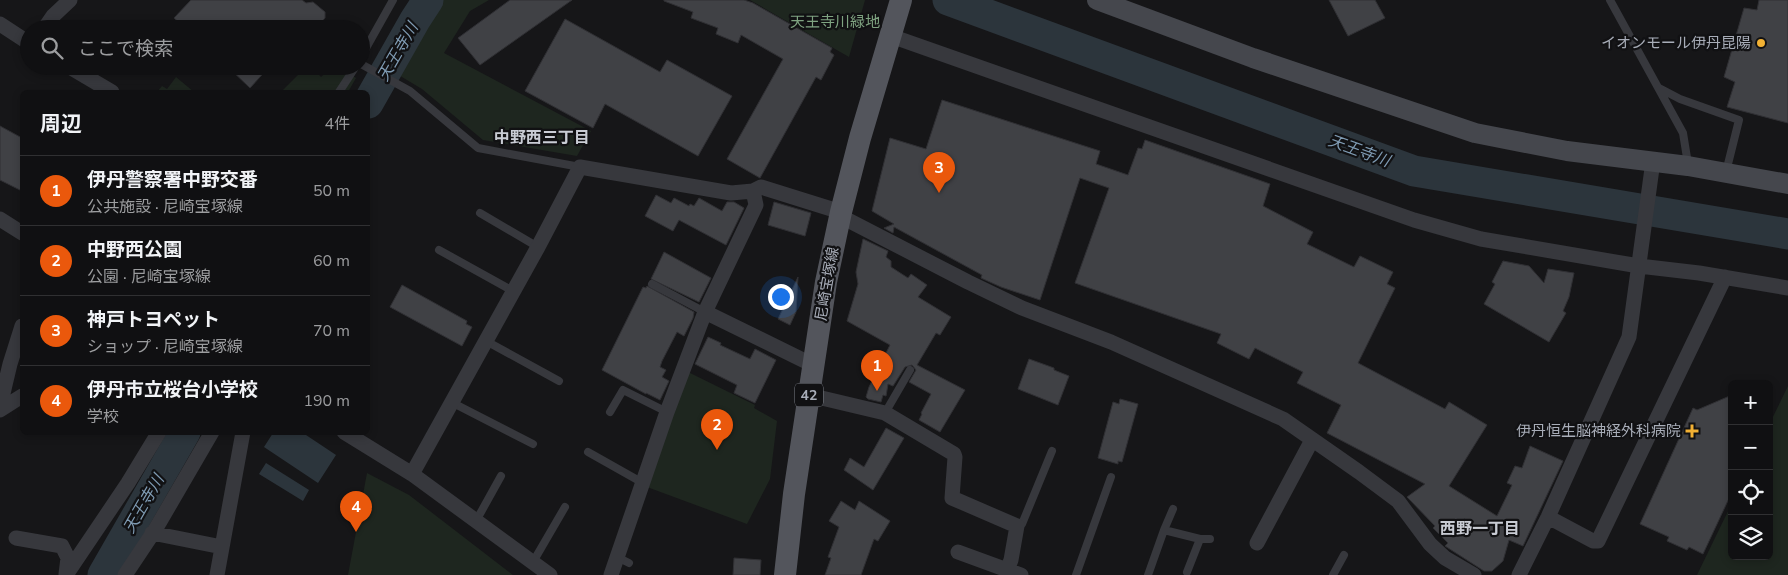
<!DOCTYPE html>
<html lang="ja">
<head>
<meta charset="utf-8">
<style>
  body { margin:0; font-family:"Nunito Sans","Noto Sans JP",sans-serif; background:#19191b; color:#f1f3f6 }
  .controls { position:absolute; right:15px; bottom:15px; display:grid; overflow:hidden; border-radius:8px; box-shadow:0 2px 8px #0003 }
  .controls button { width:45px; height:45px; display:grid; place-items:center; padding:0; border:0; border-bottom:1px solid #303032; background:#101012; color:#f1f3f6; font:25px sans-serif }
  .you { position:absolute; left:780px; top:296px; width:18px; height:18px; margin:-12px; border:4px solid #fff; border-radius:50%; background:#1a73e8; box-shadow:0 0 0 8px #1a73e833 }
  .badge { display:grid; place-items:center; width:32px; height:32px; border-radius:50%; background:#ea580c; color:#fff; font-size:16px; font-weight:700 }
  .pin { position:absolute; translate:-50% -41px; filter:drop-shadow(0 1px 2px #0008) }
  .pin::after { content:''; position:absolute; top:26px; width:18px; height:15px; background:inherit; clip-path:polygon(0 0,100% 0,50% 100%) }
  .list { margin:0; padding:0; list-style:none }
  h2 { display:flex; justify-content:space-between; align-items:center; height:65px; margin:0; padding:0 20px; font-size:21px }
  h2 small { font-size:16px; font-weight:400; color:#9c9d9f }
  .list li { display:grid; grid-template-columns:32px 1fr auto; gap:15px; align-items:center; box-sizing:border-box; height:70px; padding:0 20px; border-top:1px solid #303032 }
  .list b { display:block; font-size:19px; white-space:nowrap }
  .list p { margin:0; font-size:16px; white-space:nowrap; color:#9c9d9f }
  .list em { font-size:16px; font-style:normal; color:#9c9d9f }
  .icon { flex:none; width:28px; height:28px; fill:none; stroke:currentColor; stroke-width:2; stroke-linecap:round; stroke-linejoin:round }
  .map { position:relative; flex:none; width:1788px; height:575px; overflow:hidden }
  .search { position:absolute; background:#101012; box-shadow:0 2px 8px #0003; left:20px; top:20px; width:350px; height:55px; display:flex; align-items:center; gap:12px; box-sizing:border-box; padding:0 18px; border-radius:28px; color:#9c9d9f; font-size:19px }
  .panel { position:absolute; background:#101012; box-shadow:0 2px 8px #0003; left:20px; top:90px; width:350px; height:345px; border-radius:8px }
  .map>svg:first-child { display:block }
  .green { fill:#1e261f }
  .water { fill:#2c353c }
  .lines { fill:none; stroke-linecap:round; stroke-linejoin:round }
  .river { stroke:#2c353c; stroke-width:31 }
  .building { fill:#404145; stroke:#303034 }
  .lane { stroke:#37383d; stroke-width:8 }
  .street { stroke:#37383d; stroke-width:15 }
  .secondary { stroke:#45474d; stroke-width:20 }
  .primary { stroke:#53555c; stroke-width:22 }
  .poi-dot { fill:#f2b134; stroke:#111113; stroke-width:2 }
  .labels { text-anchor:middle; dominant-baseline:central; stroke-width:4.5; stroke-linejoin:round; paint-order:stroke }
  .shield { fill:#111113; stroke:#7b7e86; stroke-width:1 }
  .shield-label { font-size:14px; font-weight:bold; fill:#a8adb8 }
  .park-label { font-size:15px; fill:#7fa381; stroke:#111113 }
  .poi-label { font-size:15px; fill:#a8adb8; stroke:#111113; text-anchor:end }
  .street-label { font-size:15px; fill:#a8adb8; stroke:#111113 }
  .water-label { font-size:16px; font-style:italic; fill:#7f9bb3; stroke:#111113 }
  .neighbourhood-label { font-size:16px; font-weight:bold; fill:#c9ccd4; stroke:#111113 }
</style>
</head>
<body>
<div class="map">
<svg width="1788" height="575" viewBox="0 0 1788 575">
  <rect width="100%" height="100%" fill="#161618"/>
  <path class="green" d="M438,0h51l-19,11 -26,42 147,78 -14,25 -94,-16 -61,-51 -25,-15z
    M750,0h115l-16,57z
    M307,66h4l10,11 12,-11h6l17,12 -8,14h-67z
    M176,77l18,15h-37l5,-6 5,3z
    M686,371l69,34 -1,3 23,13 -7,58 -23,45 -100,-37z
    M1788,386v189h-91l35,-72v53h37v-131z
    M367,473l42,22 104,80h-165z"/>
  <path class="water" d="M273,433h30l33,22 -18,28 -54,-36z
    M266,463l43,27 -6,11 -44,-27z"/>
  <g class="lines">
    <path class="river" d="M948,0l466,171 374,63
      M368,103l47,-83 13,-20
      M103,575l82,-143"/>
  </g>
  <path class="building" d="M191,0h111l4,3 7,-1 12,10v6l-10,11h-129l-12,-11z
    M510,0h62l-92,65 -22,-27z
    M664,0h80l9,3 79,45 -2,4 4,3 -13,25 -5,-3 -56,101 -33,-19 56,-100 -42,-24 -3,8 -22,-9 2,-6 -27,-10 2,-6 -29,-11z
    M1329,0h46l10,18 -37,18z
    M1759,0h29v123l-61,-16 8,-25 -11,-5 20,-69 13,2z
    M565,19l95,53 7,-12 65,36 -34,60 -93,-52 -12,24 -68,-37z
    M227,66h43l-20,22z
    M942,100l158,51 -4,13 32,11 10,-27 4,1 3,-9 125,44 -7,22 50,26 -6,12 47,23 6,-11 33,16 -6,12 8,4 -37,75 87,46 4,-7 38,23 -38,61 48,30 15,-31 -5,-2 8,-17 7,2 8,-22 33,15 -40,85 -14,-6 -6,21 -11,10h-8l-39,-25 3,-3 -15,-15 2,-2 -28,-29 18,-13 -98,-51 14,-28 -44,-22 6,-11 -48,-24 -6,11 -32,-16 4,-9 -146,-51 34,-95 -29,-10 -40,122 -39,-13 -20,-9 1,-3 -88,-48 -1,6 -9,-5 10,-4 -22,-13 18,-73 36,11z
    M0,126l22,12v53l-22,-11z
    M656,195l15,8 3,-5 15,8 1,-2 4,2 5,-8 23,13 5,-9h7l10,6 -18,37 -47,-25 -6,11 -28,-15z
    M774,202l37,11 -6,23 -37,-11z
    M863,239l25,12 -2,6 5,4v6l17,11 3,-4 16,11 -9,12 33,20 -11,18 -4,-2 -19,32 48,25 -25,42 -21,-12 3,-6 -1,-1 10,-19 -22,-12 7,-12 -4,-5 -7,2 -12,19 -5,-2 -2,12 -3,-1 -2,7 -13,-3 -2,-2 3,-10 21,-42 -43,-24 11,-37 -2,-12z
    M664,252l47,26 -12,24 -48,-23z
    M1503,261l26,5 15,17 4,-14 26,4 -5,24 -6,14 3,2 -17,29 -65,-38 11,-20 -3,-2z
    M798,277l-2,35 -6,13 -12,-6z
    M402,285l65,36 -1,3 6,3 -10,19 -72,-39z
    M647,286l47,26 -1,6 -9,18 -7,-4 -15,29 -2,6 6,3 -4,7 7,4 -9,19 -14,-7v1l-44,-24 41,-83 3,1z
    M708,337l13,6 -1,2 30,14 5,-10 21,11 -21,43 -21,-10 3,-8 -42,-21z
    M1029,359l25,9v2l15,6 -11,29 -40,-16z
    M1732,395v97l-29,62 -14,-7 -2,3 -20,-9 2,-4 -29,-13 53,-116 4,2z
    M1120,399l18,5 -16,58 -4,-1v3l-20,-6 15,-56 6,2z
    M886,428l18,10 -31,52 -29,-20 6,-12 14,9z
    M841,501l14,9 4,-9 31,20 -12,20 -4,-2 -13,36h-36l6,-17 -3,-1 11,-30 -10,-6z
    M734,558l27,2 -1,15h-27z"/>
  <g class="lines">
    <path class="lane" d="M1610,0l73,133 5,31
      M361,57l32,-57
      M361,64l49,27 68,57 102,19
      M1659,88l21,11 59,21 -13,52
      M339,92l17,-26
      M480,213l58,34
      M439,250l74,41
      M652,284l53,28
      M486,341l73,40
      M453,403l80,41
      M610,412l13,-22 44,22
      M885,413l25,-43
      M588,452l55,31
      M476,521l25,-45
      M1017,526l5,-2 30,-73
      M1164,530l36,9h10
      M617,557l12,6
      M533,562l32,-55
      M1187,572l13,-33
      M1076,575l35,-98
      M1148,575l16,-45 9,-21
      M1333,575l11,-20"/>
    <path class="street" d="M0,24l29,19
      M44,29l9,-13 17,-16
      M891,36l523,184 67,19 158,27 60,7 89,15
      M68,66l44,26
      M840,216l128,66 54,26 89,34 172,77 76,53 39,29 32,43 15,14 29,17
      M0,219l22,14
      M705,312l108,53
      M809,395l76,18 69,41 1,3 -3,41 65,28 -6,34 -6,15
      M0,406l10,-42 12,-38
      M0,410l22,-14
      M344,432l68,42 138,101
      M412,474l126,-227 42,-80 151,26 22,-2 8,-4 80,25
      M1548,517l45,24h5l127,-264
      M152,533l70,14
      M16,538l46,8 6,12 -2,16
      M1257,543l55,-103
      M958,552l63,23
      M66,575l62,-92 31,-51
      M125,575l30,-45 57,-98
      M217,575l26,-143
      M611,575l56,-163 38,-100 51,-107 -3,-14
      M1519,575l29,-58 81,-180 24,-176"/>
    <path class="secondary" d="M1097,0l156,58 222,75 92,18 121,15 100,18"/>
    <path class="primary" d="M785,575l9,-81 32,-212 15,-70 19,-74 41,-138"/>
  </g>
  <g class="poi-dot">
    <circle cx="1761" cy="43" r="5"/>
    <path d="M1689.5 423.5h5v5h5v5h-5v5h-5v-5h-5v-5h5z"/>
  </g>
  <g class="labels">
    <rect class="shield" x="795" y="383.5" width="28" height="23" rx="4"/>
    <g class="shield-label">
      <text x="809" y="395">42</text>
    </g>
    <g class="park-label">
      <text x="835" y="22">天王寺川緑地</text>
    </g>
    <g class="poi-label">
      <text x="1751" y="43">イオンモール伊丹昆陽</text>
      <text x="1681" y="431">伊丹恒生脳神経外科病院</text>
    </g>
    <g class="street-label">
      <text transform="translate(827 284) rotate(-80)">尼崎宝塚線</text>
    </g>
    <g class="water-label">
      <text transform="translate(398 52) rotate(-60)">天王寺川</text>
      <text transform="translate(1359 151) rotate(20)">天王寺川</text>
      <text transform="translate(144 504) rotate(-60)">天王寺川</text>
    </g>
    <g class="neighbourhood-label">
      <text x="542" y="138">中野西三丁目</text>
      <text x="1480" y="529">西野一丁目</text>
    </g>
  </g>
</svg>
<div class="controls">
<button>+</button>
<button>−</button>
<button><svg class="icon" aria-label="locate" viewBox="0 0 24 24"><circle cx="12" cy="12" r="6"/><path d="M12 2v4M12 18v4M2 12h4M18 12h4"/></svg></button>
<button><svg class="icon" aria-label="layers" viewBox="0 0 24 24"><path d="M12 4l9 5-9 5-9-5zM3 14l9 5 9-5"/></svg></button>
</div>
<div class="you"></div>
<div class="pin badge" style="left:877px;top:391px">1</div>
<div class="pin badge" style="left:717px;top:450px">2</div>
<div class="pin badge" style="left:939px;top:193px">3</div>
<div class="pin badge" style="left:356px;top:532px">4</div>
<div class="search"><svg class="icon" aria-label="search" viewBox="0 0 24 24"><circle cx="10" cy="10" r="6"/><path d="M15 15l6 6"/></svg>ここで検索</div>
<section class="panel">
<h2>周辺<small>4件</small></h2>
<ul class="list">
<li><span class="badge">1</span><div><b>伊丹警察署中野交番</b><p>公共施設 · 尼崎宝塚線</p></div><em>50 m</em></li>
<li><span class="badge">2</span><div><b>中野西公園</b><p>公園 · 尼崎宝塚線</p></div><em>60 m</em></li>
<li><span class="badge">3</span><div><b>神戸トヨペット</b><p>ショップ · 尼崎宝塚線</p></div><em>70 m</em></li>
<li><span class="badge">4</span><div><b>伊丹市立桜台小学校</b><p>学校</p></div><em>190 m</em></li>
</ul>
</section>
</div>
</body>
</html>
